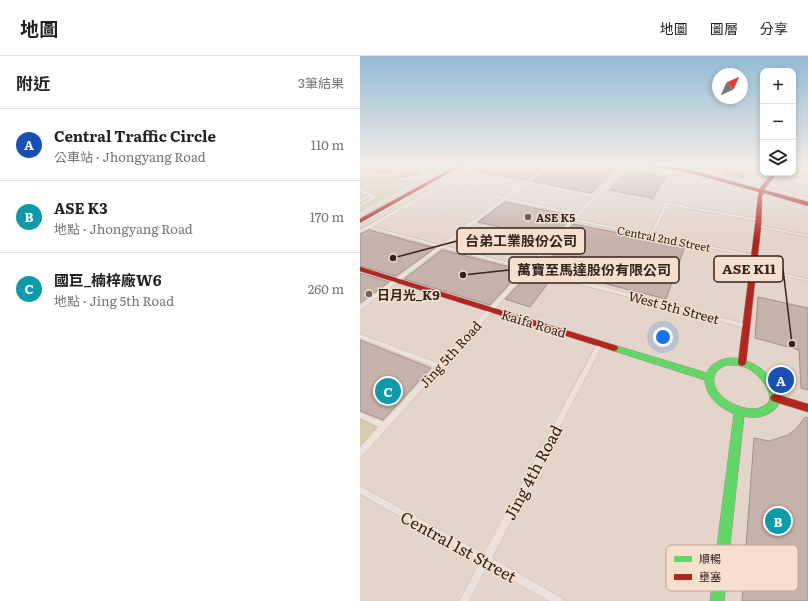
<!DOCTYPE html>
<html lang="zh-TW">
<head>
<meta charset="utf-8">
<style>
  body { margin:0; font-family:Literata,"Noto Sans TC",serif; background:#f2f2f2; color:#222 }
  .controls { position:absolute; right:12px; top:12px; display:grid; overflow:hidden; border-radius:8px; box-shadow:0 2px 6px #0003 }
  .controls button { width:36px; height:36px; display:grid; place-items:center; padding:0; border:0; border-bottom:1px solid #e0e0e0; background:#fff; color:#222; font:20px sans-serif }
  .compass { position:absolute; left:352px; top:12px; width:36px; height:36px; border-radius:50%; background:#fff; box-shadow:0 2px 6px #0003; rotate:45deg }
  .you { position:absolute; left:303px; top:281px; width:14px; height:14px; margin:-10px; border:3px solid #fff; border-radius:50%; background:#1a73e8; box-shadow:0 0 0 6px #1a73e833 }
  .badge { display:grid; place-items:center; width:26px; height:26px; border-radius:50%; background:#726159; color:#fff; font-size:13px; font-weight:700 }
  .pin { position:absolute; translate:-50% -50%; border:2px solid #fff; box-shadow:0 1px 4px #0006 }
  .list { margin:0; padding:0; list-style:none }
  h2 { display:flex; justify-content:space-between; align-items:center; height:52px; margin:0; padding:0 16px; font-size:17px }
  h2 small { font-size:13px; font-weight:400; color:#767676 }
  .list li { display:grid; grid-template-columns:26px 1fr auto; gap:12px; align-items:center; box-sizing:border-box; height:72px; padding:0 16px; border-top:1px solid #e0e0e0 }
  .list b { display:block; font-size:15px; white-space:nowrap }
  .list p { margin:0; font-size:13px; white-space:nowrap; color:#767676 }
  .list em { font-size:13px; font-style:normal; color:#767676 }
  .icon { flex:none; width:22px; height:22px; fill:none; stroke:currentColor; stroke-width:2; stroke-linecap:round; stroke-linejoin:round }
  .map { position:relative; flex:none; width:448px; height:545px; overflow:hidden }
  header { display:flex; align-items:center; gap:24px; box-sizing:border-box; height:56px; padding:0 20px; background:#fff; border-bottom:1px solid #e0e0e0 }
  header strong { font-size:19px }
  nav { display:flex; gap:22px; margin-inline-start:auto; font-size:14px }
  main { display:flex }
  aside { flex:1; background:#fff }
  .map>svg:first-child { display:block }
  .green { fill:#d6ccab }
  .building { fill:#c6b2aa; stroke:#a39089 }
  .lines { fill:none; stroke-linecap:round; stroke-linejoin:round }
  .lane-casing { stroke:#a89b93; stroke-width:2.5 }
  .street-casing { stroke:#a89b93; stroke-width:0.5 }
  .fast-casing { stroke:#978a83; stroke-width:1 }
  .jam-casing { stroke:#978a83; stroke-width:1 }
  .lane { stroke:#ebe2db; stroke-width:2 }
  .street { fill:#ebe2db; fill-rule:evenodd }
  .fast { fill:#63d668; fill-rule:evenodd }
  .jam { fill:#b3261e; fill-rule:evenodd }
  .poi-dot { fill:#726159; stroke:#f5e0ce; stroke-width:1.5 }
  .labels { text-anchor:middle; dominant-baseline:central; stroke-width:3; stroke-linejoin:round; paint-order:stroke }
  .far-poi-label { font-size:11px; font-weight:bold; fill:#35221c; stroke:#f5e0ce; text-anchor:start }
  .far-street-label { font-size:11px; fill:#35221c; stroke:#f5e0ce }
  .poi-label { font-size:13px; font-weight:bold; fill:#35221c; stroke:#f5e0ce; text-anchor:start }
  .street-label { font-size:13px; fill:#35221c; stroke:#f5e0ce }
  .near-street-label { font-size:16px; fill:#35221c; stroke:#f5e0ce }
  .key { fill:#f5e0ce; stroke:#bba799; stroke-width:1 }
  .key-label { font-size:11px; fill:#35221c }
  .leader { fill:none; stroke:#35221c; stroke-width:1.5 }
  .callout-dot { fill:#35221c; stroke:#f5e0ce; stroke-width:1.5 }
  .callout { fill:#f5e0ce; stroke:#35221c; stroke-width:1.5 }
  .callout-label { font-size:14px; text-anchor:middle; font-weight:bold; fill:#35221c }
</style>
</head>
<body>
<header>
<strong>地圖</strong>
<nav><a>地圖</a><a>圖層</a><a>分享</a></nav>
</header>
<main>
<aside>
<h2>附近<small>3筆結果</small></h2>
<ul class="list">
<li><span class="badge" style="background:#1a4fb4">A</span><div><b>Central Traffic Circle</b><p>公車站 · Jhongyang Road</p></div><em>110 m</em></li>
<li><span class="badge" style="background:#0f9aa8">B</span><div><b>ASE K3</b><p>地點 · Jhongyang Road</p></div><em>170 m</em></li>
<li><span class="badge" style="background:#0f9aa8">C</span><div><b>國巨_楠梓廠W6</b><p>地點 · Jing 5th Road</p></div><em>260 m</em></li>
</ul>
</aside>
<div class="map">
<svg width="448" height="545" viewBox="0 0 448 545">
  <rect width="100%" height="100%" fill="#e3d5c9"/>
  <path class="green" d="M0,119l59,5 -59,31z
    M0,359l24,11 -24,26z"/>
  <path class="building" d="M10,108l16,3 -4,2 9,2 -7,3 -24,-4v-2z
    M122,108h64l-21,16 -52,-10z
    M192,108h21l7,1 2,1 32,4 -23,23 -59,-12z
    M50,112l8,2v4l-13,3 -12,-1z
    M366,113l12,4 8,1 -5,4 -20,-5z
    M266,115l10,1 30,5 -13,21 -44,-8z
    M145,146l68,14 -22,23 -73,-17z
    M213,168l112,22 -19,53 -123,-31 20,-24 -7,-1z
    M9,174l66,18 -39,28 -36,-10v-32z
    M82,194l80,20 -32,35 -86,-26z
    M0,217l29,9 -29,21z
    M167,220l22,6 -19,25 -25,-8z
    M398,241l50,11v82l-7,-2 -2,-38 -44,-12z
    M0,284l71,28 -48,52 -23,-9z
    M445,361l3,1v183h-66l12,-163 15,3 19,-6 8,-6z"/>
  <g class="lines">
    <g class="lane-casing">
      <path id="lane" d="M364,112l5,-4
        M356,118l7,-5"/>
    </g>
    <g class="street-casing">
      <path id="street" d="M60,108h6l19,3 6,-3h3l-94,51v-2l83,-45z
        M105,108h3l-108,61v-3z
        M116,108h3l-10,7 56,11 23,-18h3l-23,18 66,13 25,-26 -37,-4 -1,-1h8l89,9 130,36v2l-130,-36 -56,-6 -20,22 157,28 2,1 -2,1 -91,-16 -15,30 102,20 2,1 -2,1 -181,-36 -42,47 214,56 3,2 -1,1 -2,1 -217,-57 -166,184 -3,1v-9l18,-20 -18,-9v-6l23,10 51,-55 -74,-29v-4l78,29 87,-94 -83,-21 -80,61 -2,1v-5l78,-58 -69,-19 -9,5v-3zM106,116l57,11 -19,14 -60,-12zM166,128l67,13 -15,16 -71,-15zM82,130l60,13 -31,23 -64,-15zM241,136l64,12 -15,30 -74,-15zM145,144l71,15 -24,26 -77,-18zM44,152l65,15 -28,22 -69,-18zM113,168l77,19 -23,24 -82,-21z
        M309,108h6l14,2 119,32v2l-120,-32z
        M384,108h4l15,3v2z
        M423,117h6l19,4v2z
        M0,134l12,4 5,3 -17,10v-2l12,-8 -1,-1 -11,6v-2l8,-5 -8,-3z
        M397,169l51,10v2l-50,-10h-1z
        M392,211h2l54,12v2l-56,-12z
        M238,286h4l1,2 -111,214 70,40 2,3h-15l-62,-35 -18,35h-10l21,-39 -120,-68v-8l124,68z"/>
    </g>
    <g class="fast-casing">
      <path id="fast" d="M254,289l93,28c2,-6 5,-8 10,-11 30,-18 81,30 56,49 -9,6 -19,8 -29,5l-20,185h-14l24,-187c-15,-7 -28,-17 -29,-34l-94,-30 -1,-2 1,-2zM366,309c7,0 15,0 21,3 11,5 35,31 15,39 -17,8 -58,-12 -46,-35 2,-3 7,-5 10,-7z"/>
    </g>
    <g class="jam-casing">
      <path id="jam" d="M100,108h5l-105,59v-4z
        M272,108c43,-1 86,14 127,25l14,-16h4l-13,17 44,12v4l-44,-13 -2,3 -1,30 -15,137 -1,2 -3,1 -3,-1 -1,-2 17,-137 3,-30 1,-4 -79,-22z
        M0,211l254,78 3,1 1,2 -1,2 -3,1 -254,-80z
        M415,338l33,10v8l-36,-11 -2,-3 2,-3z"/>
    </g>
    <use href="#lane" class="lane"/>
    <use href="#street" class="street"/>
    <use href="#fast" class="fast"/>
    <use href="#jam" class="jam"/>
  </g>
  <linearGradient id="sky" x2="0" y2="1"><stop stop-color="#94bbd4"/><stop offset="0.59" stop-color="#f2ece7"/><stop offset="1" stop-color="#f2ece7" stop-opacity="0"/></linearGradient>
  <rect width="448" height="184" fill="url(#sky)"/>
  <g class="poi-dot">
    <circle cx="168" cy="161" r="4"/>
    <circle cx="9" cy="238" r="4"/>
  </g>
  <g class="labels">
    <g class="far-poi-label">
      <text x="176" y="161">ASE K5</text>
    </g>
    <g class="far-street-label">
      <text transform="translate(304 182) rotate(11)">Central 2nd Street</text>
    </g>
    <g class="poi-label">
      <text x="17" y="238">日月光_K9</text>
    </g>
    <g class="street-label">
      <text transform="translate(314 251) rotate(15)">West 5th Street</text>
      <text transform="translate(174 267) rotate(17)">Kaifa Road</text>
      <text transform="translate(90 298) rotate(-48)">Jing 5th Road</text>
    </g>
    <g class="near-street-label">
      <text transform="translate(172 416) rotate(-62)">Jing 4th Road</text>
      <text transform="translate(99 490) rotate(29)">Central 1st Street</text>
    </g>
  </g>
  <rect x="306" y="489" width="132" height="46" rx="6" class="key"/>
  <rect x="314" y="500" width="18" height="6" fill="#63d668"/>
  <rect x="314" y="518" width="18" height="6" fill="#b3261e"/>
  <g class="key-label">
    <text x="339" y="507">順暢</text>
    <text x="339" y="525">壅塞</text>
  </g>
  <path class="leader" d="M33 202L97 185M432 288L423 213M103 219L149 214"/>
  <g class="callout-dot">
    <circle cx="33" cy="202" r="4"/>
    <circle cx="432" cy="288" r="4"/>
    <circle cx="103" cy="219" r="4"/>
  </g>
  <g class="callout">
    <rect x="97" y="172" width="128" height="26" rx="4"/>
    <rect x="354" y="200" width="69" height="26" rx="4"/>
    <rect x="149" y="201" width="170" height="26" rx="4"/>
  </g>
  <g class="callout-label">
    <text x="161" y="190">台弟工業股份公司</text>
    <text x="389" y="218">ASE K11</text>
    <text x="234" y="219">萬寶至馬達股份有限公司</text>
  </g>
</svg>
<div class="controls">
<button>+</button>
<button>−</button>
<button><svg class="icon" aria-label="layers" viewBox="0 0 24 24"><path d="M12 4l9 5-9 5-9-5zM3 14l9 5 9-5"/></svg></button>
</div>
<svg class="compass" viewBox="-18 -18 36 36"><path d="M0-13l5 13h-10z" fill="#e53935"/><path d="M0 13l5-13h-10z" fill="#767676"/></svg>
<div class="you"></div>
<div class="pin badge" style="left:421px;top:324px;background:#1a4fb4">A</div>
<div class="pin badge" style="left:418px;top:465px;background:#0f9aa8">B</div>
<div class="pin badge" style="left:28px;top:335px;background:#0f9aa8">C</div>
</div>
</main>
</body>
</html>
